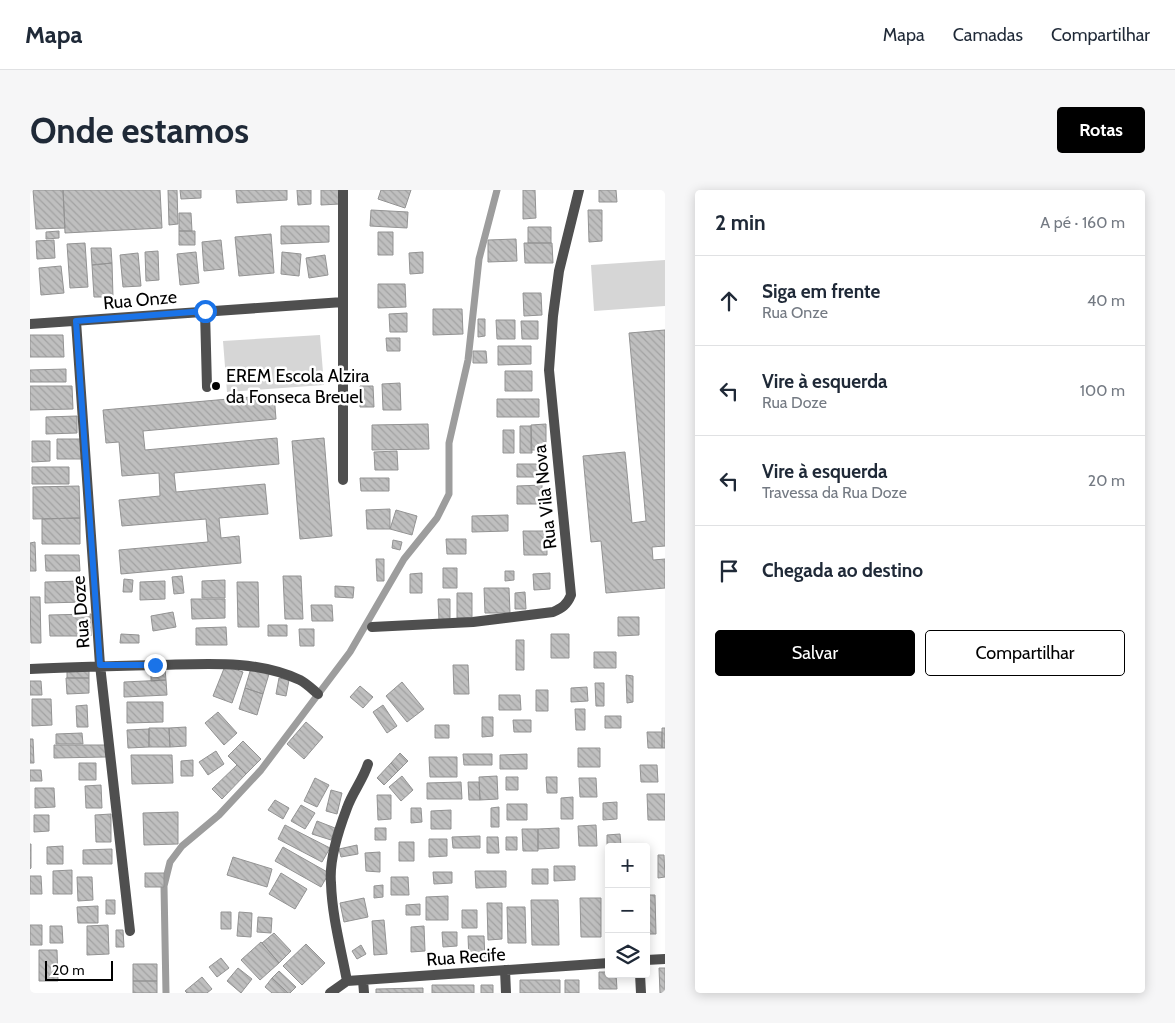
<!DOCTYPE html>
<html lang="pt">
<head>
<meta charset="utf-8">
<style>
  body { margin:0; font-family:Cabin,sans-serif; background:#f6f6f7; color:#1f2937 }
  .controls { position:absolute; right:15px; bottom:15px; display:grid; overflow:hidden; border-radius:5px; box-shadow:0 2px 12px #0003 }
  .controls button { width:45px; height:45px; display:grid; place-items:center; padding:0; border:0; border-bottom:1px solid #e0e1e3; background:#fff; color:#1f2937; font:25px sans-serif }
  .scale { position:absolute; left:15px; bottom:12px; width:68px; box-sizing:border-box; padding-left:5px; border:2px solid #000; border-top:0; font-size:14px; line-height:18px; white-space:nowrap; color:#000; -webkit-text-stroke:4px #fff; paint-order:stroke }
  .stop { position:absolute; width:15px; height:15px; margin:-11px; border:4px solid #1a73e8; border-radius:50%; background:#fff }
  .stop.end { background:#1a73e8; border-color:#fff; box-shadow:0 1px 5px #0008 }
  .list { margin:0; padding:0; list-style:none }
  h2 { display:flex; justify-content:space-between; align-items:center; height:65px; margin:0; padding:0 20px; font-size:21px }
  h2 small { font-size:16px; font-weight:400; color:#747a83 }
  .list li { display:grid; grid-template-columns:32px 1fr auto; gap:15px; align-items:center; box-sizing:border-box; height:90px; padding:0 20px; border-top:1px solid #e0e1e3 }
  .list b { display:block; font-size:19px; white-space:nowrap }
  .list p { margin:0; font-size:16px; white-space:nowrap; color:#747a83 }
  .list em { font-size:16px; font-style:normal; color:#747a83 }
  .actions { display:flex; gap:10px; padding:15px 20px }
  .actions a { flex:1; padding:11px 0; border:1px solid #000; border-radius:5px; text-align:center; font-size:18px; color:#000 }
  .actions .main { background:#000; color:#fff }
  .icon { flex:none; width:28px; height:28px; fill:none; stroke:currentColor; stroke-width:2; stroke-linecap:round; stroke-linejoin:round }
  .map { position:relative; flex:none; width:635px; height:803px; overflow:hidden; border-radius:5px }
  header { display:flex; align-items:center; gap:30px; box-sizing:border-box; height:70px; padding:0 25px; background:#fff; border-bottom:1px solid #e0e1e3 }
  header strong { font-size:24px }
  nav { display:flex; gap:28px; margin-inline-start:auto; font-size:18px }
  .intro { display:flex; align-items:center; justify-content:space-between; box-sizing:border-box; height:120px; padding:0 30px }
  h1 { margin:0; font-size:35px }
  .button { padding:12px 22px; border-radius:5px; background:#000; color:#fff; font-size:18px; font-weight:700 }
  main { display:flex; gap:30px; padding:0 30px }
  aside { flex:1; background:#fff; border-radius:5px; box-shadow:0 2px 12px #0003 }
  .map>svg:first-child { display:block }
  .green { fill:#d6d6d6 }
  .lines { fill:none; stroke-linecap:round; stroke-linejoin:round }
  .stream { stroke:#9d9d9d; stroke-width:7 }
  .building { fill:url(#building-back-hatch); stroke:#939393 }
  .service { stroke:#4f4f4f; stroke-width:10 }
  .minor { stroke:#4f4f4f; stroke-width:10 }
  .route { stroke:#1a73e8; stroke-width:6 }
  .poi-dot { fill:#000; stroke:#fff; stroke-width:2 }
  .labels { text-anchor:middle; dominant-baseline:central; stroke-width:5; stroke-linejoin:round; paint-order:stroke }
  .street-label { font-size:18px; fill:#000; stroke:#fff }
  .poi-label { font-size:18px; fill:#000; stroke:#fff; text-anchor:start }
</style>
</head>
<body>
<header>
<strong>Mapa</strong>
<nav><a>Mapa</a><a>Camadas</a><a>Compartilhar</a></nav>
</header>
<div class="intro"><h1>Onde estamos</h1><a class="button">Rotas</a></div>
<main>
<div class="map">
<svg width="635" height="803" viewBox="0 0 635 803">
  <defs>
    <pattern id="building-back-hatch" width="6" height="6" patternUnits="userSpaceOnUse" patternTransform="scale(1.25)"><rect width="6" height="6" fill="#bfbfbf"/><path d="M-1 5l2 2M0 0l6 6M5-1l2 2" fill="none" stroke="#a2a2a2"/></pattern>
  </defs>
  <rect width="100%" height="100%" fill="#fff"/>
  <path class="green" d="M635,70v46l-71,5 -3,-46z
    M290,145l4,50 -97,7 -4,-51z"/>
  <g class="lines">
    <path class="stream" d="M136,803l-2,-107 6,-24 12,-16 37,-31 42,-45 89,-118 54,-93 33,-41 12,-24v-51l19,-83 11,-101 18,-69"/>
  </g>
  <path class="building" d="M3,0h30l2,38 -29,1z
    M33,0h97l2,38 -97,5z
    M138,0h9l1,34 -9,1z
    M150,0h21v8l-20,1z
    M206,0h51v10l-50,3z
    M267,0h14v14l-13,1z
    M291,0h18l1,14 -19,1z
    M351,0h30l-6,18 -27,-9z
    M493,0h12l1,28 -13,1z
    M569,0h17l1,12h-18z
    M341,20l37,2 -1,16 -37,-2z
    M558,20h14v31l-13,1z
    M149,23h12l1,18h-13z
    M251,36h48v16l-48,2z
    M498,37h23v16h-23z
    M29,41v7l-13,1v-7z
    M149,41h16v14h-16z
    M348,42h15v23h-15z
    M241,44l3,39 -35,3 -4,-39z
    M486,49l1,22 -29,1v-22z
    M24,50l1,18 -18,1 -1,-18z
    M191,50l3,29 -20,2 -2,-29z
    M55,53l3,44 -18,1 -3,-44z
    M494,53h28l1,20h-28z
    M61,58h20l1,15 -20,2z
    M128,61l1,29 -13,1 -1,-29z
    M166,62l3,31 -19,2 -3,-31z
    M252,62l19,2 -2,22 -18,-2z
    M393,62v21l-13,1 -1,-21z
    M108,63l3,33 -18,1 -3,-32z
    M295,65l3,20 -19,3 -3,-20z
    M82,73l1,34h-19l-2,-32z
    M31,76l3,27 -23,2 -2,-27z
    M348,94h27l1,23 -28,1z
    M493,103h18l1,22 -18,1z
    M403,119h29l1,25 -30,1z
    M377,123v19h-17l-1,-18z
    M448,129h7v17l-7,1z
    M466,130h19v19h-18z
    M491,131h17v18h-16z
    M635,140v216l-13,1 1,13 12,-1v29l-59,5 -5,-52 -10,1 -8,-86 42,-4 7,71 14,-2 -17,-188z
    M0,145h33l1,22h-34z
    M356,148h14v13h-13z
    M468,156h33v18l-33,1z
    M443,161h13l1,12h-14z
    M36,179v13h-36v-12z
    M475,181h27v20h-27z
    M370,193l1,27h-18l-1,-26z
    M0,196h42l1,23 -43,1z
    M330,196h13l1,21h-14z
    M244,205l2,24 -133,12 2,19 132,-12 2,26 -105,9 2,19 89,-8 3,30 -49,4 2,20 18,-2 2,27 -120,11 -2,-24 89,-8 -2,-23 -84,7 -3,-26 41,-4 -1,-23 -37,3 -3,-34 -13,1 -3,-33z
    M467,209h42v18h-42z
    M47,226v17l-31,1v-17z
    M398,234l1,25 -57,1v-25z
    M516,234v26h-15v-25z
    M490,236h11l1,27h-12z
    M473,240h11v23h-11z
    M294,248l8,98 -32,3 -8,-98z
    M27,249h24l1,20h-25z
    M2,251h18v20l-18,1z
    M367,261l1,19h-23l-1,-18z
    M487,274h21v13h-21z
    M2,277h37v17h-37z
    M330,288h29v13h-28z
    M512,295v19h-25v-18z
    M49,296l1,32 -47,1v-32z
    M360,319v20h-23l-1,-19z
    M366,320l21,6 -5,19 -22,-6z
    M478,325v16l-36,1v-16z
    M50,328v26h-38v-25z
    M493,341h24v24h-23z
    M416,349h20v15h-19z
    M363,350l9,2 -2,8 -8,-2z
    M5,352l1,29h-6v-28z
    M15,365h34l1,16h-34z
    M346,369h8v22h-7z
    M413,378h14v20h-14z
    M475,381h9v9l-9,1z
    M392,383v20h-12v-19z
    M520,383v16l-16,1 -1,-16z
    M152,386l2,17 -10,1 -2,-17z
    M253,386h18l2,43h-18z
    M94,389l9,1 -1,12h-9z
    M195,390v18h-23v-17z
    M52,391l1,21 -38,1v-21z
    M135,391v18l-25,1v-18z
    M207,392h21l1,45h-21z
    M305,396l19,1 -1,11 -18,-1z
    M454,398h25l1,25h-25z
    M495,402l1,17h-11v-16z
    M427,403h15v25h-15z
    M0,407h10l1,46h-10z
    M161,409h34v19l-33,1z
    M408,409h12v21l-11,1z
    M281,415h21l1,16h-21z
    M143,422l3,15 -23,4 -2,-15z
    M61,424v22h-41l-1,-21z
    M588,427h21v18l-21,1z
    M238,435h19v11h-19z
    M196,437l1,18h-31v-17z
    M269,439h15v17h-14z
    M91,444l18,1v8h-19z
    M521,444h18v24h-18z
    M486,450h8v30h-8z
    M564,462h22v16h-22z
    M423,475h15l1,29h-15z
    M195,476l18,6 -11,31 -19,-7z
    M221,478l18,6 -6,20 -18,-6z
    M59,479v9h-22v-8z
    M121,479h14l1,11 -15,1z
    M596,485l7,1v26l-6,1z
    M36,488h23v15l-22,1z
    M249,488l10,2 -3,16 -10,-2z
    M136,490l1,15 -43,2v-15z
    M0,491h11l1,14h-12z
    M372,492l22,27 -17,13 -21,-26z
    M565,493h9v23h-8z
    M330,496l13,11 -10,11 -13,-11z
    M557,497l1,14 -17,1v-14z
    M215,498l18,6 -6,21 -18,-6z
    M506,500h12v21h-12z
    M469,505h21l1,15h-22z
    M2,509h19l1,26 -20,1z
    M97,512h36v20l-36,1z
    M57,515l1,22h-11l-1,-21z
    M353,515l14,21 -10,7 -14,-21z
    M545,519h10v21h-9z
    M188,522l19,21 -13,12 -19,-22z
    M575,526h16v12h-16z
    M452,527h11v19l-11,1z
    M483,530h18v12h-17z
    M276,532l17,15 -19,22 -17,-15z
    M405,535h14v13h-14z
    M156,537v19l-16,1 -1,-19z
    M119,538h20l1,19h-21z
    M632,538h3v20h-3z
    M119,539v18l-21,1 -1,-18z
    M617,542h15v16h-14z
    M52,543l1,11h-27v-10z
    M0,549h3l1,24h-4z
    M213,551l18,18 -15,15 -18,-18z
    M24,555h52v12l-52,1z
    M548,558h22v19h-22z
    M186,561l8,13 -16,11 -9,-13z
    M370,563l8,8 -10,10 -7,-8z
    M433,564h29v11h-28z
    M497,564v15h-27v-14z
    M101,565h41l1,28 -41,1z
    M399,567h28v20h-27z
    M163,570v16h-12v-15z
    M49,573h17v17h-17z
    M361,573l7,8 -14,14 -7,-7z
    M207,575l9,9 -24,25 -10,-10z
    M610,575h17l1,17h-17z
    M0,580h11l1,11h-12z
    M372,586l11,14 -12,11 -12,-14z
    M467,586l1,23 -18,1 -1,-23z
    M476,587h12v13h-12z
    M516,587h11v16h-10z
    M285,588l14,7 -12,22 -13,-6z
    M549,588h17l1,19h-17z
    M431,592l1,17h-35v-16z
    M438,592h11l1,18h-11z
    M71,595l1,23h-16l-1,-22z
    M5,598h19l1,19 -20,1z
    M301,600l11,3 -5,21 -11,-3z
    M617,604h18v26h-17z
    M347,605h14v24l-13,1z
    M543,607v22h-12v-21z
    M245,610l14,8 -6,11 -15,-9z
    M587,612v17l-14,1v-17z
    M477,614h20v16h-20z
    M271,615l14,8 -10,16 -14,-8z
    M469,617v20h-8v-19z
    M381,618h10l1,14 -11,1z
    M421,620v19h-20v-18z
    M148,622v32l-34,1 -1,-32z
    M81,624v28h-15l-1,-27z
    M4,625h15v16l-15,1z
    M287,631l18,7 -4,12 -19,-6z
    M255,635l45,23 -8,14 -44,-23z
    M566,635l1,21h-18l-1,-20z
    M345,638h11v12h-11z
    M529,638v20l-21,1v-20z
    M492,639h16v22h-15z
    M590,644l1,12h-14v-11z
    M450,646v12h-27l-1,-11z
    M457,647h11l1,16h-12z
    M476,647h11v13h-11z
    M399,649h18v17l-18,1z
    M369,652h15v19h-15z
    M0,654h1v24l-1,1z
    M327,655l1,9 -17,3 -2,-8z
    M33,656v18h-16v-17z
    M253,657l46,26 -8,14 -46,-26z
    M82,659v15h-29v-14z
    M350,662v20l-14,-1 -1,-18z
    M628,665h6l1,22 -7,1z
    M616,666h2l1,22h-3z
    M203,667l39,12 -5,18 -40,-12z
    M524,676h21v14l-21,1z
    M502,679h16v15h-16z
    M42,680v24h-19v-23z
    M445,681h31v16l-30,1z
    M403,682h19v11l-18,1z
    M115,683h19v14h-19z
    M251,683l26,16 -12,20 -26,-15z
    M0,686h11l1,18h-12z
    M47,687h15l1,23 -15,1z
    M361,687h17l1,18h-18z
    M353,695v12l-9,1v-12z
    M616,705h9l1,39h-10z
    M418,706v24h-22v-23z
    M334,708l4,19 -24,5 -4,-19z
    M550,708h21v39h-20z
    M76,710h9v14h-9z
    M501,710h27l1,45h-27z
    M457,713h15v36l-14,1z
    M390,714v11h-14v-10z
    M68,716v17h-20l-1,-16z
    M477,717h18l1,36h-18z
    M432,720h15v18h-15z
    M191,722h10v17h-10z
    M209,722l13,1 -1,24 -14,-1z
    M228,727l14,1 -1,15 -14,-1z
    M354,730l3,34 -13,1 -2,-34z
    M0,735h12v20h-12z
    M78,735l1,29 -22,1v-29z
    M20,736h12l1,17h-13z
    M394,736l1,25 -14,1v-25z
    M86,740h7l1,17h-8z
    M412,742h15v14l-14,1z
    M244,743l17,18 -12,12 -17,-20z
    M438,746h16l1,24h-16z
    M231,752l18,21 -19,17 -19,-20z
    M276,754l19,19 -23,22 -19,-19z
    M331,755l5,9 -9,5 -5,-8z
    M9,760h18l1,31h-19z
    M191,768l8,10 -12,9 -8,-10z
    M103,774h24v17h-24z
    M208,778l14,11 -11,14 -14,-12z
    M629,778h6v25h-5z
    M249,781l17,16 -6,6h-2l-16,-15z
    M569,782h10v2h7l1,15h-18z
    M172,787l10,12 -5,4h-20l-2,-2z
    M242,788l16,15h-16l-7,-6z
    M490,790h40v13h-40z
    M535,790h14v13h-14z
    M103,791h24v12h-24z
    M402,795h42v8h-42z
    M451,795h12v8h-12z
    M393,798v5h-47v-4z"/>
  <g class="lines">
    <path class="service" d="M175,121l2,76"/>
    <path class="minor" d="M46,131l24,344 30,266
      M0,134l313,-22
      M313,290v-290
      M342,437l101,-5 80,-10c9,-4 14,-7 18,-17l-22,-225 4,-54 6,-45 20,-81
      M0,479c42,-2 84,-3 126,-4 49,-1 99,-6 144,15 6,3 12,9 18,14
      M616,770l19,-1
      M475,780l1,23
      M610,784l1,19
      M333,790l1,13
      M317,791c-6,-32 -15,-65 -16,-98 -2,-22 8,-54 16,-75 5,-15 16,-28 21,-44
      M300,803l17,-12 262,-18"/>
  </g>
  <g class="lines">
    <path class="route" d="M125,475h-55l-24,-344 129,-10"/>
  </g>
  <circle class="poi-dot" cx="186" cy="196" r="5"/>
  <g class="labels">
    <g class="street-label">
      <text transform="translate(110 110) rotate(-5)">Rua Onze</text>
      <text transform="translate(515 307) rotate(-96)">Rua Vila Nova</text>
      <text transform="translate(51 422) rotate(-94)">Rua Doze</text>
      <text transform="translate(436 767) rotate(-4)">Rua Recife</text>
    </g>
    <g class="poi-label">
      <text x="196" y="186">EREM Escola Alzira<tspan x="196" dy="21">da Fonseca Breuel</tspan></text>
    </g>
  </g>
</svg>
<div class="controls">
<button>+</button>
<button>−</button>
<button><svg class="icon" aria-label="layers" viewBox="0 0 24 24"><path d="M12 4l9 5-9 5-9-5zM3 14l9 5 9-5"/></svg></button>
</div>
<div class="scale">20 m</div>
<div class="stop" style="left:175px;top:121px"></div>
<div class="stop end" style="left:125px;top:475px"></div>
</div>
<aside>
<h2>2 min<small>A pé · 160 m</small></h2>
<ul class="list">
<li><svg class="icon" aria-label="ahead" viewBox="0 0 24 24"><path d="M12 20V5M6 11l6-6 6 6"/></svg><div><b>Siga em frente</b><p>Rua Onze</p></div><em>40 m</em></li>
<li><svg class="icon" aria-label="left" viewBox="0 0 24 24"><path d="M17 20v-9H6M10 6l-5 5 5 5"/></svg><div><b>Vire à esquerda</b><p>Rua Doze</p></div><em>100 m</em></li>
<li><svg class="icon" aria-label="left" viewBox="0 0 24 24"><path d="M17 20v-9H6M10 6l-5 5 5 5"/></svg><div><b>Vire à esquerda</b><p>Travessa da Rua Doze</p></div><em>20 m</em></li>
<li><svg class="icon" aria-label="arrive" viewBox="0 0 24 24"><path d="M6 21V4h12l-3 4 3 4H6"/></svg><div><b>Chegada ao destino</b></div></li>
</ul>
<div class="actions"><a class="main">Salvar</a><a>Compartilhar</a></div>
</aside>
</main>
</body>
</html>
